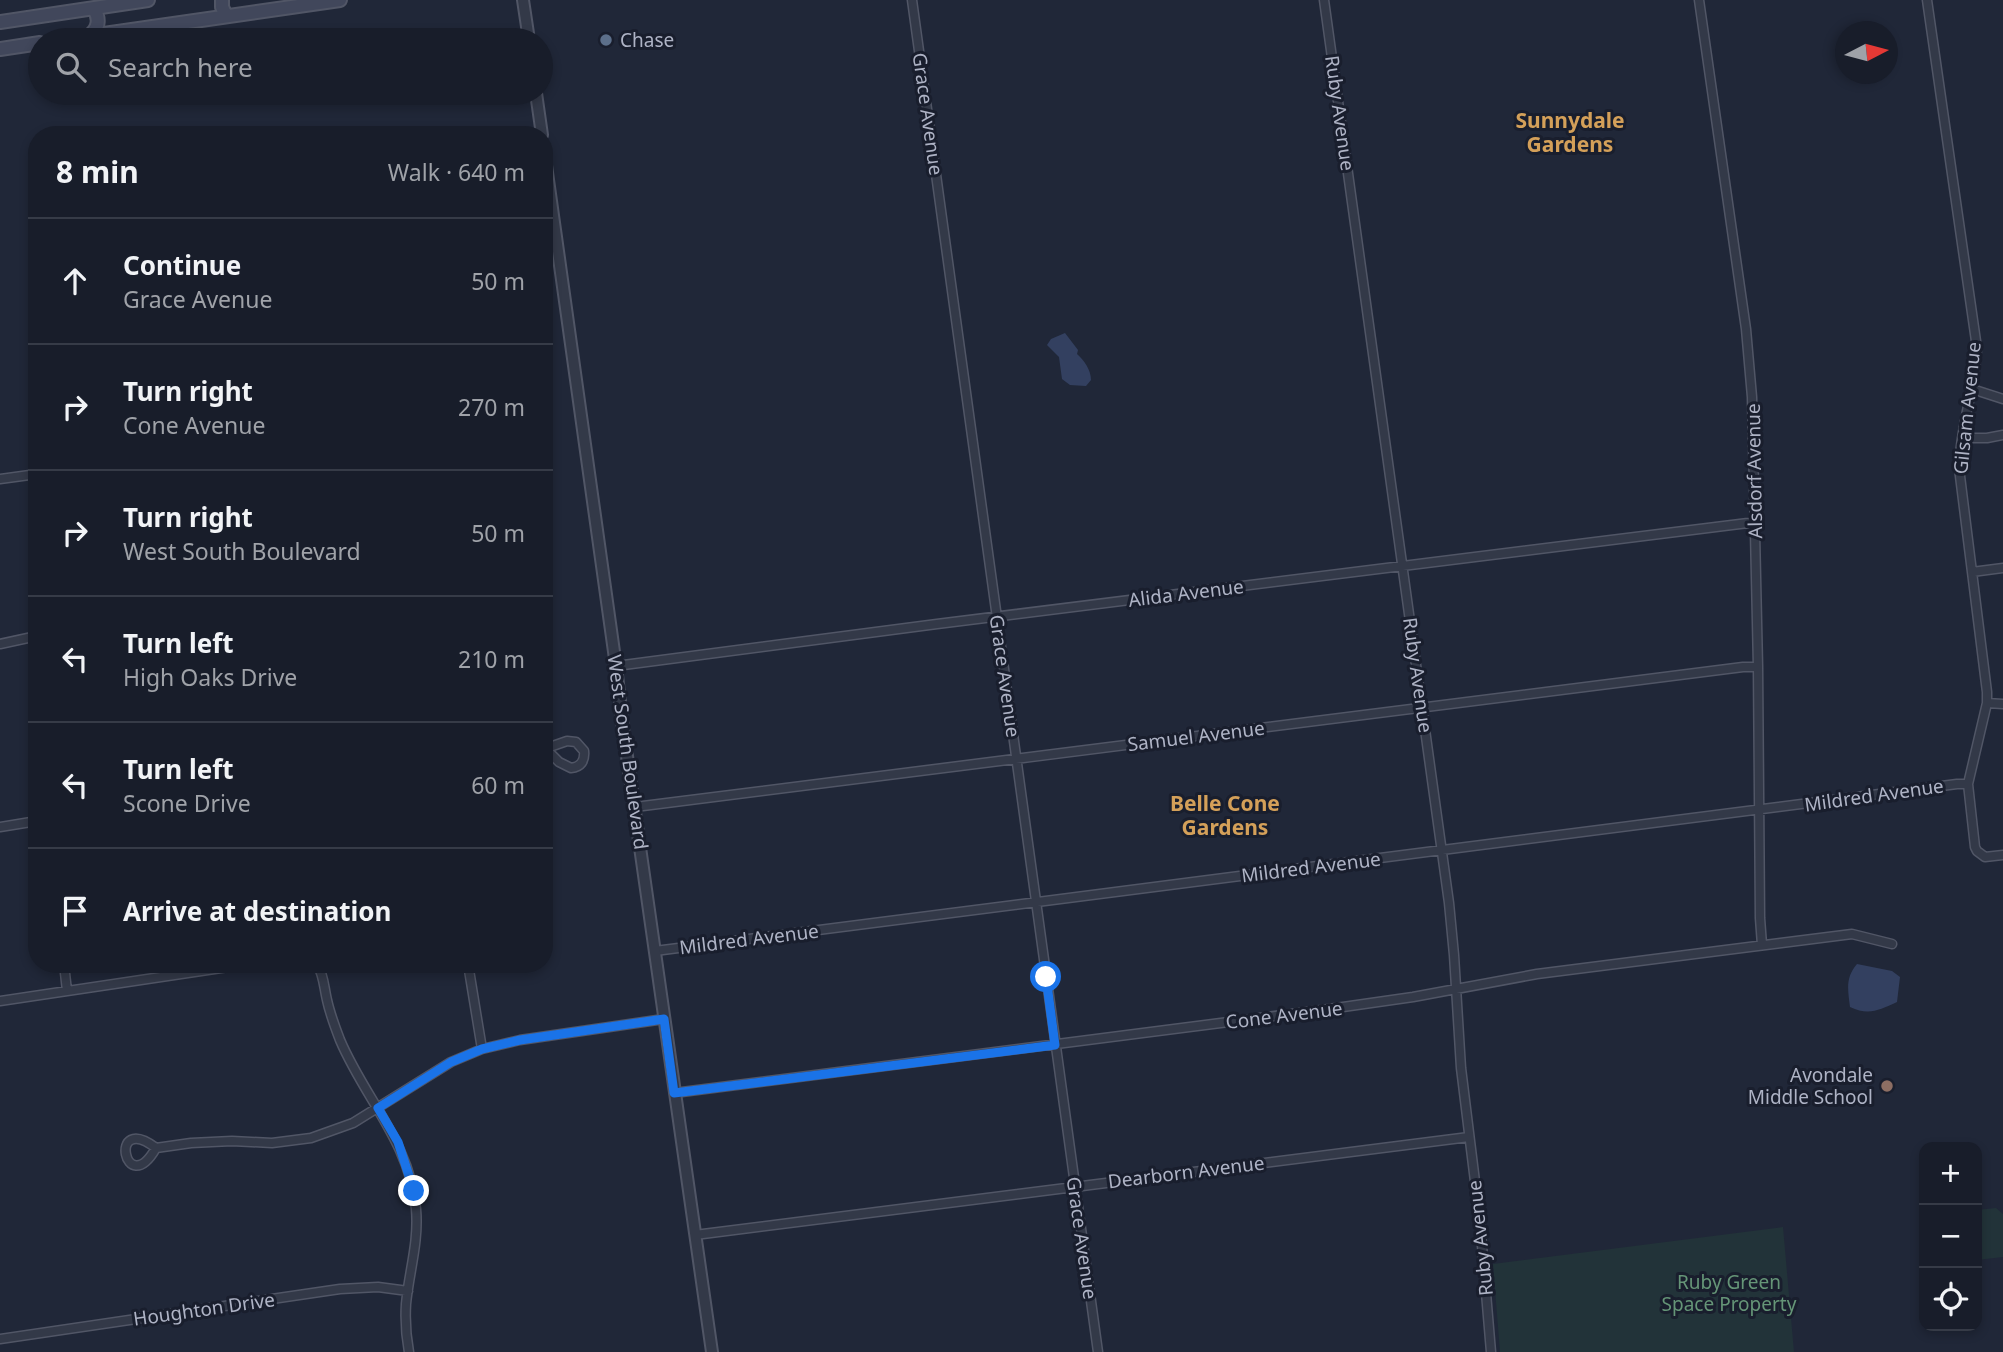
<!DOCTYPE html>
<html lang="en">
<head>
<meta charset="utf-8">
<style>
  body { margin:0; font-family:"Noto Sans",sans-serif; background:#252a36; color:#f1f3f6 }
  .controls { position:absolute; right:21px; bottom:21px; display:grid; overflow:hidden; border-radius:14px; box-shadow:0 4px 10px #0003 }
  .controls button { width:63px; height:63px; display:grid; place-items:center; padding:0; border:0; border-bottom:2px solid #363b47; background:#181d2a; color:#f1f3f6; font:35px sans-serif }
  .compass { position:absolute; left:1835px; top:21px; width:63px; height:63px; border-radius:50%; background:#181d2a; box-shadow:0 4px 10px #0003; rotate:84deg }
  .stop { position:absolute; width:21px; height:21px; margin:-16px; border:5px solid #1a73e8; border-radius:50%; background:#fff }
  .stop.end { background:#1a73e8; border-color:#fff; box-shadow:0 2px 7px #0008 }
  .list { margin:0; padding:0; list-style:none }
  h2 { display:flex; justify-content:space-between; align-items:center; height:91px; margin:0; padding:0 28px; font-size:30px }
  h2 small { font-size:23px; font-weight:400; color:#9fa2a8 }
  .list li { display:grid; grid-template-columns:46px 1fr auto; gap:21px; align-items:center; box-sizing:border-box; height:126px; padding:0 28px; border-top:2px solid #363b47 }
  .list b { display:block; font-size:26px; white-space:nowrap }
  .list p { margin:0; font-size:23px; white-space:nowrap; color:#9fa2a8 }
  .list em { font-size:23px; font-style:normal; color:#9fa2a8 }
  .icon { flex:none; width:38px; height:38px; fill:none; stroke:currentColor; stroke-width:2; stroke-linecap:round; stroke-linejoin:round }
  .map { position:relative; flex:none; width:2003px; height:1352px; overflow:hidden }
  .search { position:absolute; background:#181d2a; box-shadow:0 4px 10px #0003; left:28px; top:28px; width:525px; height:77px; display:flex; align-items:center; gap:18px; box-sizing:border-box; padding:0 24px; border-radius:38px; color:#9fa2a8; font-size:26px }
  .panel { position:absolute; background:#181d2a; box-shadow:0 4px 10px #0003; left:28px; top:126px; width:525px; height:847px; border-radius:28px }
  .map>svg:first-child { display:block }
  .green { fill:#223339 }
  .water { fill:#334060 }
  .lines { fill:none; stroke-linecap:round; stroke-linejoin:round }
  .minor-casing { stroke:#515666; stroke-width:11 }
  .tertiary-casing { stroke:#515666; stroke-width:14 }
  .secondary-casing { stroke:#515666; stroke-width:16 }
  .minor { stroke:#333948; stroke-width:8 }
  .tertiary { stroke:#333948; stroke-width:10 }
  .secondary { stroke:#41475b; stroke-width:12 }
  .route { stroke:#1a73e8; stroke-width:9 }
  .service-dot { fill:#5c6f8a; stroke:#191e2d; stroke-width:2.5 }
  .education-dot { fill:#8d6e63; stroke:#191e2d; stroke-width:2.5 }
  .labels { text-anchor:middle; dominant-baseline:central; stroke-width:6; stroke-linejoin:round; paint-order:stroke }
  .poi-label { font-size:19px; fill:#aeb3c5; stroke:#191e2d; text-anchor:start }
  .street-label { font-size:19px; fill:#aeb3c5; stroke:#191e2d }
  .park-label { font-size:19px; fill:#659577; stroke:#191e2d }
  .neighbourhood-label { font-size:21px; font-weight:bold; fill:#d4a059; stroke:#191e2d }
</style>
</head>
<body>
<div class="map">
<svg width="2003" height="1352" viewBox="0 0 2003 1352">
  <rect width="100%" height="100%" fill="#202738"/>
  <path class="green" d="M1996,1208l7,6v43l-26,3v-50z
    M1783,1227l11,125h-294l-7,-88z"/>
  <path class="water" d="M1065,333l13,17 -1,4c7,6 14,16 14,26l-5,6 -16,-1 -8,-6 -3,-22 -12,-12 4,-6z
    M1857,964l35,7 8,6 -3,25c-18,8 -28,14 -47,5 -2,-17 -5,-29 7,-43z"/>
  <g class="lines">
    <g class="minor-casing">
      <path id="minor" d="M912,0l186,1352
        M1324,0l125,903 5,52 7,113 19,154 11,130
        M1699,0l47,329 6,68 6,270 2,251 2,27
        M1927,0l50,348c-2,40 -17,79 -18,120l28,224v11l-19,81 7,63 2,4 8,6 18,-2
        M1972,389l31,10
        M1962,438h25l16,-3
        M0,479l37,-5
        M1972,572l31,-4
        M0,644l37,-8
        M616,666l321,-42 819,-102
        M1987,703l16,1
        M544,749l23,-8 9,1 8,9c1,10 -3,16 -13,17l-12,-6 -13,-13
        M635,807l1108,-140h15
        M0,827l37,-6
        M655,951l1302,-167h11
        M64,964l3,27
        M317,964c7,11 7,24 10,36 3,14 8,27 13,40 25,59 70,102 76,169 3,33 -7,63 -10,95 -1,16 0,32 3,48
        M468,964l14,85
        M0,1001l248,-37
        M674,1093l648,-83 91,-13 124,-23 315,-40 40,10
        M156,1148c-31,54 -49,-37 0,0l35,-5 41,-2 40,2 39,-5 42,-15 98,-61 31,-13 38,-9 144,-21
        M695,1235l774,-98
        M0,1339l340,-50 38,-2 30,4"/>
    </g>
    <g class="tertiary-casing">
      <path id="tertiary" d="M523,0l6,40
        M536,93l6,42
        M544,151l72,515 7,62 89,624"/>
    </g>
    <g class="secondary-casing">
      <path id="secondary" d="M222,0v7l4,9
        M0,22l148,-22
        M89,36c10,-8 11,-17 5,-27
        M62,40l278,-40
        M0,49l40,-6"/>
    </g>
    <use href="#minor" class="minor"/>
    <use href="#tertiary" class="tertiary"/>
    <use href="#secondary" class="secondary"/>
  </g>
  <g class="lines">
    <path class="route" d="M414,1191l-16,-49 -20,-34 73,-46 31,-13 38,-9 144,-21 10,74 381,-48 -9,-68"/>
  </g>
  <circle class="service-dot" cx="606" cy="40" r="7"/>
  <circle class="education-dot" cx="1887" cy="1086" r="7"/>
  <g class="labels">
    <g class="poi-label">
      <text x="620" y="40">Chase</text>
      <text x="1873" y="1075" text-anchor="end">Avondale<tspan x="1873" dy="22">Middle School</tspan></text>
    </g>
    <g class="street-label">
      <text transform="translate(1340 113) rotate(82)">Ruby Avenue</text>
      <text transform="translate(928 114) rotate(82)">Grace Avenue</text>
      <text transform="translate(1967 408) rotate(-84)">Gilsam Avenue</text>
      <text transform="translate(1754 471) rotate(-91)">Alsdorf Avenue</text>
      <text transform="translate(1186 593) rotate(-7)">Alida Avenue</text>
      <text transform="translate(1418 675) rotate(82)">Ruby Avenue</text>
      <text transform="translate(1005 676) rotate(82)">Grace Avenue</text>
      <text transform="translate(1196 736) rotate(-7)">Samuel Avenue</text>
      <text transform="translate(628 752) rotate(82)">West South Boulevard</text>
      <text transform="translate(1874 795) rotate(-8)">Mildred Avenue</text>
      <text transform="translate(1311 867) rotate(-7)">Mildred Avenue</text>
      <text transform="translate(749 939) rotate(-7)">Mildred Avenue</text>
      <text transform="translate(1284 1015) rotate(-7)">Cone Avenue</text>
      <text transform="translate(1186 1172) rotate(-7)">Dearborn Avenue</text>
      <text transform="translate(1082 1238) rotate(82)">Grace Avenue</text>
      <text transform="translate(1480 1238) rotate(-96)">Ruby Avenue</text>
      <text transform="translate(204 1309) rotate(-8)">Houghton Drive</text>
    </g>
    <g class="park-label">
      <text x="1729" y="1282">Ruby Green<tspan x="1729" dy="22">Space Property</tspan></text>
    </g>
    <g class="neighbourhood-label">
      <text x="1570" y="120">Sunnydale<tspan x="1570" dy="24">Gardens</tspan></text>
      <text x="1225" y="803">Belle Cone<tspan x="1225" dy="24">Gardens</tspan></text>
    </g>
  </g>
</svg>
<div class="controls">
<button>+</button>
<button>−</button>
<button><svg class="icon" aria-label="locate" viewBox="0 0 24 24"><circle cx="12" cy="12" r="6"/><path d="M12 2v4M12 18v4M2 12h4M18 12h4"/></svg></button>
</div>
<svg class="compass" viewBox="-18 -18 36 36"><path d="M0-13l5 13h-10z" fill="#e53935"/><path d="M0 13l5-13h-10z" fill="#9fa2a8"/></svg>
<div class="stop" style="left:1046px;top:977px"></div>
<div class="stop end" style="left:414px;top:1191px"></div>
<div class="search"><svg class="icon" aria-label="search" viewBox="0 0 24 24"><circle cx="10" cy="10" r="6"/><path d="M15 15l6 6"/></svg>Search here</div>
<section class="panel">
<h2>8 min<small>Walk · 640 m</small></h2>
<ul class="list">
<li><svg class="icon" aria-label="ahead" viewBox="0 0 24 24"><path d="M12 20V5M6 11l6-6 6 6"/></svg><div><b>Continue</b><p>Grace Avenue</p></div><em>50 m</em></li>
<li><svg class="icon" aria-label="right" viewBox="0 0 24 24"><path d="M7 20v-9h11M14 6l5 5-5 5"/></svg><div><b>Turn right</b><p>Cone Avenue</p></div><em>270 m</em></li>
<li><svg class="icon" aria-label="right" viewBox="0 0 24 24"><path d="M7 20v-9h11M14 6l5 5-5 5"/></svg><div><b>Turn right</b><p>West South Boulevard</p></div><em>50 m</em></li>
<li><svg class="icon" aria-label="left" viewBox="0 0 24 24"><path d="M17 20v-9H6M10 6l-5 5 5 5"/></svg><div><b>Turn left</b><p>High Oaks Drive</p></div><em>210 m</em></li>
<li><svg class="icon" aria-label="left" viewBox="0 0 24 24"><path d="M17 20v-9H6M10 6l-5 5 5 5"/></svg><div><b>Turn left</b><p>Scone Drive</p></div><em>60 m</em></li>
<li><svg class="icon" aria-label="arrive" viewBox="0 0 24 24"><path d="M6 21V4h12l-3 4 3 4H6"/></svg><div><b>Arrive at destination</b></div></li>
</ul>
</section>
</div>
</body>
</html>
